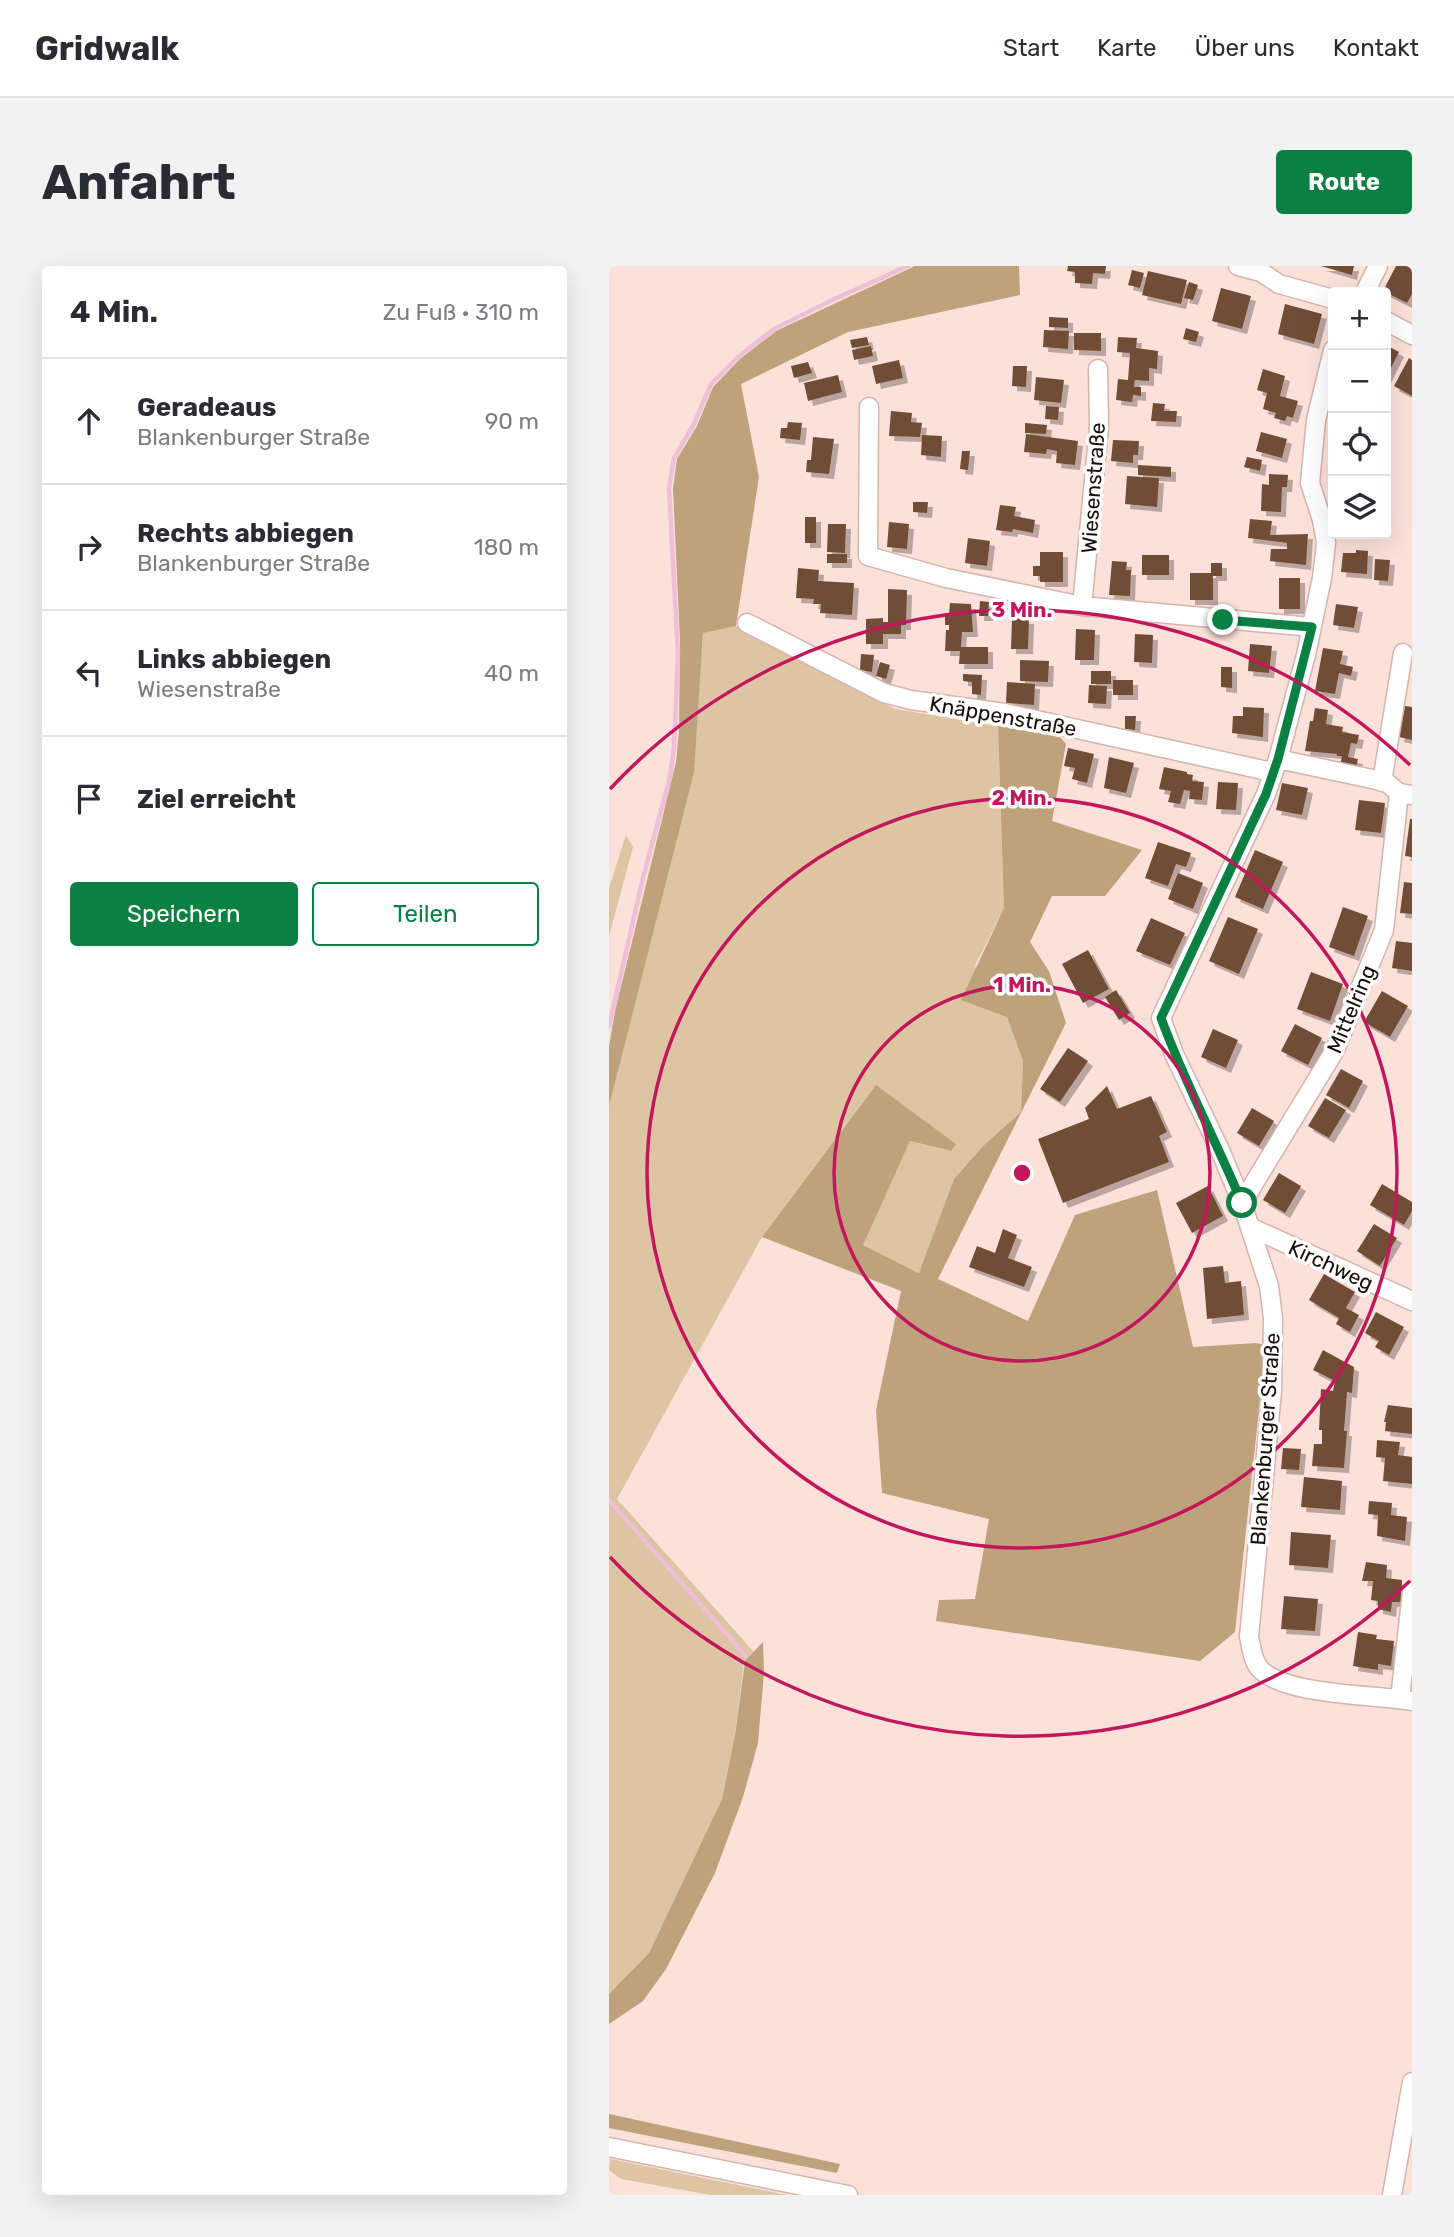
<!DOCTYPE html>
<html lang="de">
<head>
<meta charset="utf-8">
<style>
  body { margin:0; font-family:Rubik,sans-serif; background:#f2f2f3; color:#2b2b33 }
  .controls { position:absolute; right:21px; top:21px; display:grid; overflow:hidden; border-radius:7px; box-shadow:0 7px 28px #0002 }
  .controls button { width:63px; height:63px; display:grid; place-items:center; padding:0; border:0; border-bottom:2px solid #e1e1e2; background:#fff; color:#2b2b33; font:35px sans-serif }
  .stop { position:absolute; width:21px; height:21px; margin:-16px; border:5px solid #0b8043; border-radius:50%; background:#fff }
  .stop.end { background:#0b8043; border-color:#fff; box-shadow:0 2px 7px #0008 }
  .list { margin:0; padding:0; list-style:none }
  h2 { display:flex; justify-content:space-between; align-items:center; height:91px; margin:0; padding:0 28px; font-size:30px }
  h2 small { font-size:23px; font-weight:400; color:#7c7c81 }
  .list li { display:grid; grid-template-columns:46px 1fr auto; gap:21px; align-items:center; box-sizing:border-box; height:126px; padding:0 28px; border-top:2px solid #e1e1e2 }
  .list b { display:block; font-size:26px; white-space:nowrap }
  .list p { margin:0; font-size:23px; white-space:nowrap; color:#7c7c81 }
  .list em { font-size:23px; font-style:normal; color:#7c7c81 }
  .actions { display:flex; gap:14px; padding:21px 28px }
  .actions a { flex:1; padding:16px 0; border:2px solid #0b8043; border-radius:7px; text-align:center; font-size:24px; color:#0b8043 }
  .actions .main { background:#0b8043; color:#fff }
  .icon { flex:none; width:38px; height:38px; fill:none; stroke:currentColor; stroke-width:2; stroke-linecap:round; stroke-linejoin:round }
  .map { position:relative; flex:none; width:803px; height:1929px; overflow:hidden; border-radius:7px }
  header { display:flex; align-items:center; gap:42px; box-sizing:border-box; height:98px; padding:0 35px; background:#fff; border-bottom:2px solid #e1e1e2 }
  header strong { font-size:33px }
  nav { display:flex; gap:38px; margin-inline-start:auto; font-size:24px }
  .intro { display:flex; align-items:center; justify-content:space-between; box-sizing:border-box; height:168px; padding:0 42px }
  h1 { margin:0; font-size:49px }
  .button { padding:18px 32px; border-radius:7px; background:#0b8043; color:#fff; font-size:24px; font-weight:700 }
  main { display:flex; gap:42px; padding:0 42px }
  aside { flex:1; background:#fff; border-radius:7px; box-shadow:0 7px 28px #0002 }
  .map>svg:first-child { display:block }
  .green { fill:#ddc4a3 }
  .forest { fill:#bea27c }
  .lines { fill:none; stroke-linecap:round; stroke-linejoin:round }
  .stream { stroke:#eebfd6; stroke-width:4.5 }
  .building { fill:#724d35; filter:url(#shadow) }
  .minor-casing { stroke:#d6b4ae; stroke-width:21 }
  .minor { stroke:#fff; stroke-width:18 }
  .route { stroke:#0b8043; stroke-width:9 }
  .ring { fill:none; stroke:#c2185b; stroke-width:3.5 }
  .labels { text-anchor:middle; dominant-baseline:central; stroke-width:7; stroke-linejoin:round; paint-order:stroke }
  .street-label { font-size:21px; fill:#190e0c; stroke:#fff }
  .centre { fill:#c2185b; stroke:#fff; stroke-width:3.5 }
  .ring-label { font-size:21px; text-anchor:middle; font-weight:bold; fill:#c2185b; stroke:#fff; stroke-width:7; stroke-linejoin:round; paint-order:stroke }
</style>
</head>
<body>
<header>
<strong>Gridwalk</strong>
<nav><a>Start</a><a>Karte</a><a>Über uns</a><a>Kontakt</a></nav>
</header>
<div class="intro"><h1>Anfahrt</h1><a class="button">Route</a></div>
<main>
<aside>
<h2>4 Min.<small>Zu Fuß · 310 m</small></h2>
<ul class="list">
<li><svg class="icon" aria-label="ahead" viewBox="0 0 24 24"><path d="M12 20V5M6 11l6-6 6 6"/></svg><div><b>Geradeaus</b><p>Blankenburger Straße</p></div><em>90 m</em></li>
<li><svg class="icon" aria-label="right" viewBox="0 0 24 24"><path d="M7 20v-9h11M14 6l5 5-5 5"/></svg><div><b>Rechts abbiegen</b><p>Blankenburger Straße</p></div><em>180 m</em></li>
<li><svg class="icon" aria-label="left" viewBox="0 0 24 24"><path d="M17 20v-9H6M10 6l-5 5 5 5"/></svg><div><b>Links abbiegen</b><p>Wiesenstraße</p></div><em>40 m</em></li>
<li><svg class="icon" aria-label="arrive" viewBox="0 0 24 24"><path d="M6 21V4h12l-3 4 3 4H6"/></svg><div><b>Ziel erreicht</b></div></li>
</ul>
<div class="actions"><a class="main">Speichern</a><a>Teilen</a></div>
</aside>
<div class="map">
<svg width="803" height="1929" viewBox="0 0 803 1929">
  <defs>
    <filter id="shadow"><feDropShadow dx="5" dy="5" stdDeviation="0" flood-color="#0004"/></filter>
  </defs>
  <rect width="100%" height="100%" fill="#fce0da"/>
  <path class="green" d="M127,360l159,83 103,17 6,182 -29,58 32,51 16,44 -2,51 -38,34 -29,33 -34,94 -58,-28 48,-104 40,10 -74,-66 -114,152 -145,262 137,153 -10,10 -9,73 -13,64 -73,154 -40,41v-888l93,-455 1,-19z
    M17,569l7,12 -24,89v-48z
    M1,1893l177,36h-76l-90,-16 -12,-9z"/>
  <path class="forest" d="M306,0h104l1,29 -172,37 -107,52 18,93 -23,149 -33,7 -9,139 -85,334v-60l7,-39 60,-245 3,-31 1,-91 -7,-151 4,-30 20,-33 16,-39 27,-28 36,-28z
    M389,460l62,11 6,7 -14,77 90,29 -37,46h-53l-22,46 19,29 17,52 -128,256 90,42 47,-106 82,-25 36,157 63,-4 10,2 -31,287 -35,29 -264,-40 3,-21 36,-1 14,-80 -107,-26 -6,-83 25,-119 -139,-54 114,-152 80,59 -5,7 -41,-10 -47,104 56,28 35,-94 29,-33 38,-34 2,-51 -16,-44 -46,-17 43,-92z
    M154,1376l1,31 -6,70 -15,54 -28,76 -49,96 -23,32 -34,23v-30l40,-41 73,-154 13,-64 10,-74z
    M0,1848l231,50 -3,9 -228,-45z"/>
  <g class="lines">
    <path class="stream" d="M0,760l34,-148 27,-101 4,-30 4,-92 -9,-167 5,-30 19,-32 18,-42 28,-28 35,-27 56,-28 78,-35
      M0,1234l136,155"/>
  </g>
  <path class="building" d="M459,0h38l-1,8 -12,-1 -1,11 -17,-1v-11l-8,-1z
    M712,0h33l-2,9z
    M787,0h16v28l-5,9 -24,-12z
    M523,4l12,3 -4,15 -12,-3z
    M539,5l39,9 -6,24 -39,-9z
    M580,16l9,3 -5,15 -9,-2z
    M612,22l30,8 -9,33 -30,-8z
    M676,38l37,10 -8,30 -36,-10z
    M440,51l19,1v10l-19,-1z
    M577,62l13,4 -3,10 -13,-3z
    M435,64l25,1 -1,18 -25,-2z
    M465,67h27v18l-27,-1z
    M258,71l2,8 -17,3 -2,-8z
    M509,71l19,1 -1,10 22,3 -1,18 -8,-1v13l-14,-1 -1,7h7v9l-8,-1 -1,7 -16,-2 2,-21 10,1 2,-27 -13,-1z
    M777,79l13,7 -13,26z
    M262,80l2,10 -19,4 -2,-10z
    M800,92l3,2v36l-18,-10z
    M290,94l4,18 -27,6 -4,-18z
    M199,96l4,11 -18,5 -3,-12z
    M404,100h14l-1,21 -14,-1z
    M654,103l22,7 -5,20 18,5 -5,17 -6,-2 -2,5 -11,-3 2,-5 -13,-4 4,-16 -10,-3z
    M229,109l4,17 -34,9 -4,-18z
    M427,111l28,3 -3,23 -27,-3z
    M544,137l12,1 -1,7h13l-1,11 -25,-1z
    M437,140l13,1 -1,13 -13,-1z
    M282,145l21,2 -1,9 11,1 -2,14 -31,-1z
    M179,156l14,1 -2,17 -20,-2 1,-10h6z
    M416,157l22,2 -1,9 -21,-1z
    M652,166l26,7 -5,19 -26,-7z
    M417,168l52,7 -3,24 -19,-2 1,-12 -10,-2 -1,5 -22,-2z
    M313,169l20,1 -1,21 -20,-2z
    M204,171l21,2 -5,35 -23,-2 1,-12h4z
    M504,174l26,1 -1,14h-5v8l-22,-2z
    M353,185h8l-2,19 -8,-1z
    M638,191l15,3 -2,11 -16,-4z
    M529,199l33,2v10l-33,-2z
    M660,208l19,1 -1,12h-5l-1,25 -20,-1 1,-27 7,1z
    M518,210l32,2 -2,29 -32,-3z
    M304,236h15l-1,11 -14,-1z
    M391,239l16,2 -2,9 21,4 -2,13 -20,-4 -1,3 -16,-2z
    M196,251h11v26h-11z
    M641,253l22,2 -2,14 38,-1 -2,31 -36,-4 1,-12h16v-6l-39,-5z
    M280,256l20,2 -2,25 -20,-2z
    M219,258h18l-1,29 -18,-1z
    M359,272l22,3 -3,25 -22,-3z
    M747,284l12,1 -1,23 -26,-2 2,-19h13z
    M431,286h23v30h-23v-6h-7v-10h7z
    M218,288h20v9h-20z
    M533,289h27v20h-27z
    M766,293l15,1 -2,21 -14,-1z
    M503,295l15,1 -1,8h5l-1,26 -21,-1z
    M602,297h11v13h-9v24h-23v-27h21z
    M189,302l21,2 -1,11 36,2 -2,32 -32,-2 1,-9h-8l1,-5 -18,-1z
    M670,312h21v31h-21z
    M279,323l19,1 -1,35h-5v9h-18v10h-17v-25l17,-1v4h5z
    M371,335l9,1 -1,14h-9z
    M341,337l21,1 2,28h-11l-1,15h27v17h-29l1,-13h-15l1,-21h3v-5h-4v-11h4z
    M727,338l22,3 -4,21 -21,-3z
    M403,352l17,1 -1,30h-17z
    M467,363l19,1 -1,30h-19z
    M526,368l18,1 -1,28 -18,-1z
    M641,378l22,2 -3,27 -21,-2z
    M714,382l20,3 -3,13 13,3 -2,9 -12,-3 -4,21 -20,-3z
    M252,388l13,1 -2,17 -12,-2z
    M411,394l29,1 -1,21 -28,-1z
    M271,396l10,3 -4,14 -10,-3z
    M612,401h11v21l-11,-1z
    M482,405h20v13h-20z
    M354,408l19,1 -1,20 -9,-1v-12l-9,-1z
    M504,414h20v15h-20z
    M398,416l28,2 -1,21 -28,-2z
    M480,419l18,1 -1,18 -18,-1z
    M796,440l7,1v33l-13,-3z
    M634,441l21,1 -1,29 -31,-4 1,-17h10z
    M706,442l13,2 -2,14 17,3 -1,5 17,3 -2,9 -6,-1 -3,14 10,2 -2,9 -16,-2 2,-10h-5v-2l-32,-3 5,-30h3z
    M516,450h11l-1,14 -10,-1z
    M459,482l26,6 -7,29 -15,-4 3,-11 -11,-2z
    M500,491l25,6 -8,30 -22,-5z
    M555,501l23,5v2l6,1 -1,6 12,1 -2,18 -13,-1 1,-8 -6,-1 -4,14 -12,-2 3,-11 -12,-2z
    M609,516l20,1 -2,27 -20,-1z
    M673,517l26,5 -6,27 -26,-5z
    M750,534l26,3 -4,30 -26,-3z
    M801,553h2v38l-7,-1z
    M549,576l33,11 -5,14 -10,-3 -8,22 -23,-8z
    M646,584l28,12 -20,47 -28,-12z
    M569,607l25,10 -10,26 -25,-10z
    M795,616l8,1v31l-12,-1z
    M734,641l25,9 -14,40 -25,-9z
    M619,651l30,12 -19,45 -30,-13z
    M542,652l34,15 -15,32 -34,-14z
    M787,675l16,2v28l-20,-3z
    M479,684l21,39 -26,14 -21,-39z
    M702,706l32,12 -13,37 -33,-12z
    M507,724l14,23 -11,7 -14,-23z
    M773,725l26,15 -18,31 -26,-15z
    M686,758l27,14 -14,27 -27,-14z
    M604,763l25,11 -12,28 -25,-11z
    M459,782l20,13 -28,41 -20,-13z
    M732,803l22,12 -14,27 -23,-13z
    M498,820l10,23 34,-13 16,36 -8,4 10,26 -106,41 -25,-64 51,-20 -4,-11z
    M716,832l21,12 -17,28 -21,-12z
    M643,842l22,13 -15,25 -22,-13z
    M670,907l22,13 -16,27 -22,-13z
    M773,918l30,18v9l-8,14 -34,-20z
    M599,920l15,30 -31,17 -16,-30z
    M765,958l23,14 -17,28 -23,-15z
    M394,963l14,6 -9,23 24,9 -8,20 -55,-20 8,-21 18,7z
    M614,1000l2,17 16,-2 3,34 -37,4 -4,-51z
    M715,1008l31,18 -9,16 13,7 -9,17 -14,-8 3,-6 -30,-18z
    M767,1046l28,15 -15,28 -14,-8 4,-6 -14,-8z
    M714,1084l31,17 -2,26 -5,-1 -3,39h3l-3,37 -32,-2 2,-22h8v-14h-3l2,-41 12,2 2,-10 -22,-11z
    M779,1139l24,3v26l-27,-3 1,-9h-2z
    M768,1174l23,2 -2,13 14,2v27l-29,-3 2,-23 -9,-1z
    M674,1182l18,1 -2,21 -18,-1z
    M695,1211l38,4 -2,29 -39,-3z
    M760,1235l23,2 -1,12 16,2 -2,24 -28,-5 1,-21 -10,-1z
    M682,1266l40,3 -3,33 -39,-3z
    M757,1296l21,3 -1,13 16,2 -1,22h-9l-1,10 -13,-3v-8l-7,-1 2,-19h-11z
    M675,1330l34,3 -3,32 -34,-2z
    M749,1366l19,3 -1,4 18,2 -3,25 -13,-2v6l-25,-4z"/>
  <g class="lines">
    <g class="minor-casing">
      <path id="minor" d="M629,0l23,6 18,12 54,15
        M756,26l13,-26
        M777,55l26,14
        M724,84l-17,70 -6,63 12,37 4,23 -4,35 -16,77 -28,104 -12,35 -105,224 13,36 46,96 22,53 27,83 4,32 -1,73 -23,246c2,9 4,24 10,31 25,28 115,26 153,33
        M260,141l-1,149 78,22 136,28 230,21
        M473,340l17,-179 -1,-58
        M138,357l137,70 27,7 94,13 267,59
        M669,493l108,23 13,11 13,2
        M773,516l21,-129
        M633,937l93,-153 49,-120 15,-137
        M641,961l162,74
        M791,1433l12,-108
        M0,1881l239,48
        M783,1929l20,-113"/>
    </g>
    <use href="#minor" class="minor"/>
  </g>
  <g class="lines">
    <path class="route" d="M614,354l89,7 -34,132 -12,35 -105,224c23,63 55,123 81,185"/>
  </g>
  <g class="ring">
    <circle cx="413" cy="907" r="188"/>
    <circle cx="413" cy="907" r="375"/>
    <path d="M801 1315A563 563 0 0 1 1 1291M1 523A563 563 0 0 1 801 499"/>
  </g>
  <g class="labels">
    <g class="street-label">
      <text transform="translate(484 222) rotate(-86)">Wiesenstraße</text>
      <text transform="translate(394 450) rotate(10)">Knäppenstraße</text>
      <text transform="translate(742 743) rotate(-67)">Mittelring</text>
      <text transform="translate(722 999) rotate(25)">Kirchweg</text>
      <text transform="translate(656 1173) rotate(-86)">Blankenburger Straße</text>
    </g>
  </g>
  <circle cx="413" cy="907" r="10" class="centre"/>
  <g class="ring-label">
    <text x="413" y="351">3 Min.</text>
    <text x="413" y="539">2 Min.</text>
    <text x="413" y="726">1 Min.</text>
  </g>
</svg>
<div class="controls">
<button>+</button>
<button>−</button>
<button><svg class="icon" aria-label="locate" viewBox="0 0 24 24"><circle cx="12" cy="12" r="6"/><path d="M12 2v4M12 18v4M2 12h4M18 12h4"/></svg></button>
<button><svg class="icon" aria-label="layers" viewBox="0 0 24 24"><path d="M12 4l9 5-9 5-9-5zM3 14l9 5 9-5"/></svg></button>
</div>
<div class="stop" style="left:633px;top:937px"></div>
<div class="stop end" style="left:614px;top:354px"></div>
</div>
</main>
</body>
</html>
